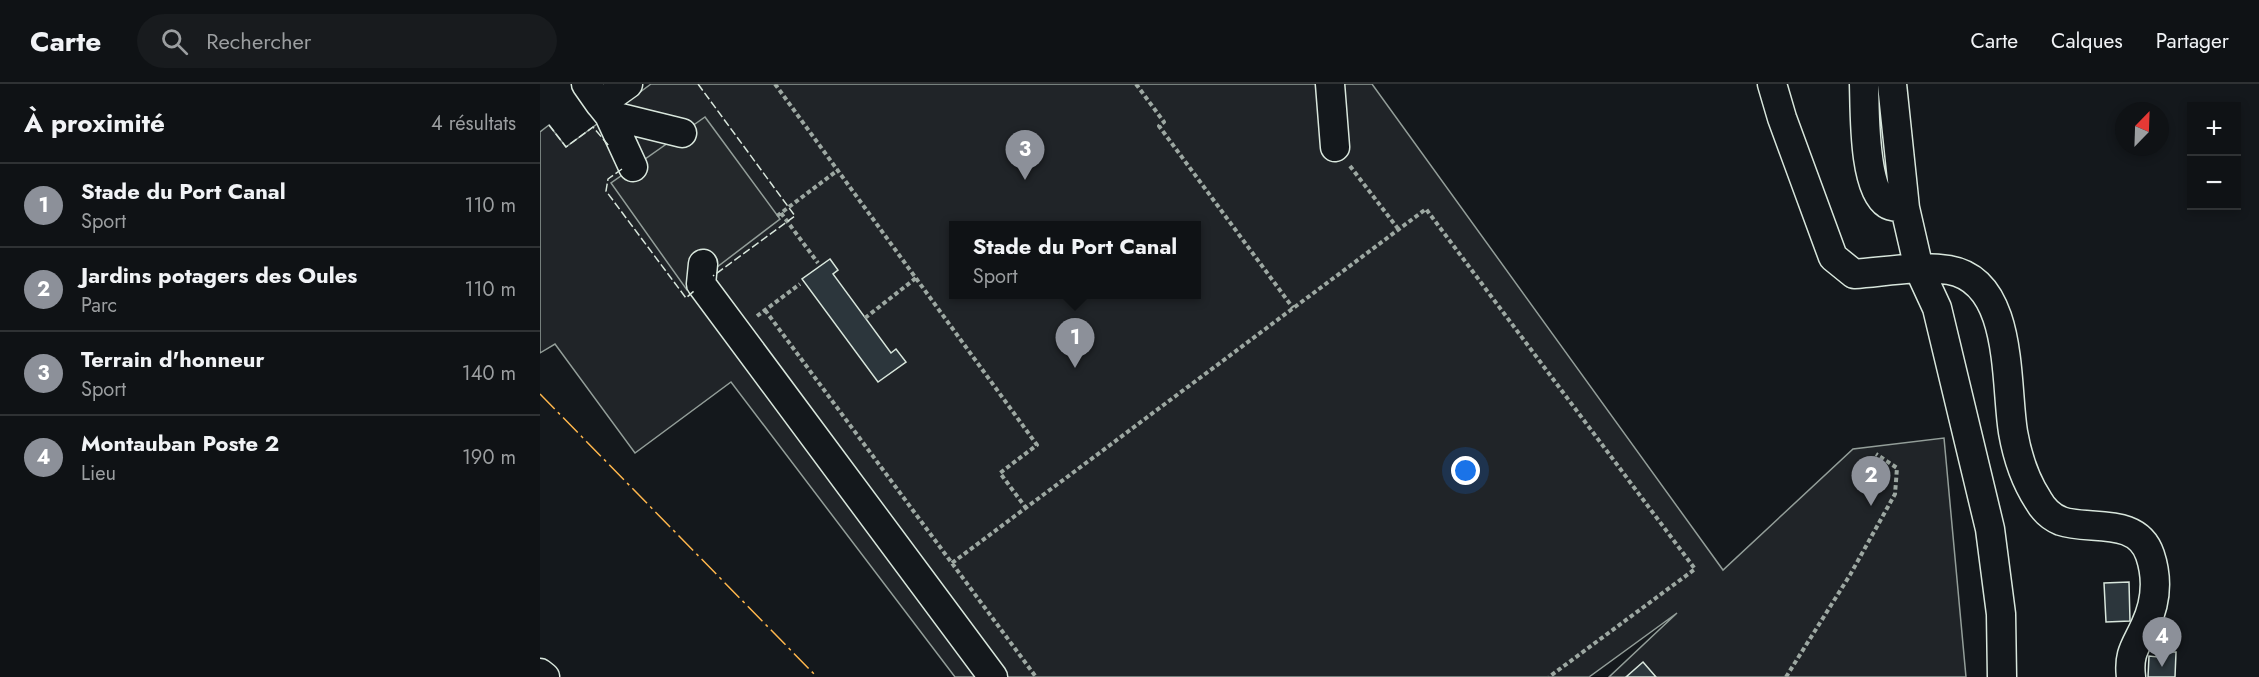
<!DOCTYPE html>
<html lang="fr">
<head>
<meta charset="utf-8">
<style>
  body { margin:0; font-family:Jost,sans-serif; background:#181b1e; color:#f1f3f6 }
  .controls { position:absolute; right:18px; top:18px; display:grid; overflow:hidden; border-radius:0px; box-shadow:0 3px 9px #0003 }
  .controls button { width:54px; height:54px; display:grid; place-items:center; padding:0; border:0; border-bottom:2px solid #2f3234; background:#0f1215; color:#f1f3f6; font:30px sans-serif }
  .compass { position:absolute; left:1575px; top:18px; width:54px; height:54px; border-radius:50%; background:#0f1215; box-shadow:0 3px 9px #0003; rotate:23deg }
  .you { position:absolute; left:926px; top:387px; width:21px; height:21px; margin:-15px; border:4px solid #fff; border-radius:50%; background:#1a73e8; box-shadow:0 0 0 9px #1a73e833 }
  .badge { display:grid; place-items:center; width:39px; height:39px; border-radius:50%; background:#8c9099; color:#fff; font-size:20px; font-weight:700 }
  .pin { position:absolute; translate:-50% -50px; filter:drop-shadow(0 2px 3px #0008) }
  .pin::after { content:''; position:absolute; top:32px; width:21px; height:18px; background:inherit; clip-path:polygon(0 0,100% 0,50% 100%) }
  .popup { position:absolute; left:409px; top:137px; width:252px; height:78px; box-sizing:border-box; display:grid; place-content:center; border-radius:0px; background:#0f1215; filter:drop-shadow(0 2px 4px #0005); font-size:20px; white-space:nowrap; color:#9b9ea0 }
  .popup b { font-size:22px; color:#f1f3f6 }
  .popup::after { content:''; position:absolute; left:50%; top:100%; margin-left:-12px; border:12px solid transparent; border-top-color:#0f1215 }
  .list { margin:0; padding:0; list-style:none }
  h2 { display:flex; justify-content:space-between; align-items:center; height:78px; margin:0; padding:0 24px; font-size:26px }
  h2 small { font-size:20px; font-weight:400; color:#9b9ea0 }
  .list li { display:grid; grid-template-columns:39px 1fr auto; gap:18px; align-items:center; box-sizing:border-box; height:84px; padding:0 24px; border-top:2px solid #2f3234 }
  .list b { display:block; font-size:22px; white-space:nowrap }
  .list p { margin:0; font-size:20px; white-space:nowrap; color:#9b9ea0 }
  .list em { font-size:20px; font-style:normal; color:#9b9ea0 }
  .icon { flex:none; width:33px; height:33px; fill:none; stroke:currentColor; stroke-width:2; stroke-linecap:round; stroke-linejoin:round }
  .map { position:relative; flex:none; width:1719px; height:593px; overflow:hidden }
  header { display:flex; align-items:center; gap:36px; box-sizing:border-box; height:84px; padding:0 30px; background:#0f1215; border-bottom:2px solid #2f3234 }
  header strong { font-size:28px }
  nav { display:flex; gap:33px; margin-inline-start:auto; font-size:21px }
  .search { width:420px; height:54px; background:#181b1e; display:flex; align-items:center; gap:15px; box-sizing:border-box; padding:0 21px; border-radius:33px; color:#9b9ea0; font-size:22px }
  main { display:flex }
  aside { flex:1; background:#0f1215 }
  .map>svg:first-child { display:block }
  .green { fill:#202428; stroke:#939e99; stroke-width:1.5; fill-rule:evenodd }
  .parking { fill:#24282b; stroke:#939e99; stroke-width:1.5 }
  .building { fill:#2c363c; stroke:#d8e6dc; stroke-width:1.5 }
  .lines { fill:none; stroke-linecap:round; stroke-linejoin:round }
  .minor-casing { stroke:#d8e6dc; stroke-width:31 }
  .path { stroke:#9da8a2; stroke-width:4; stroke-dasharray:4.5 3; stroke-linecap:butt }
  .minor { stroke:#14181c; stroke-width:28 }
  .fence { stroke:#d8e6dc; stroke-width:1.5; stroke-dasharray:8 3; stroke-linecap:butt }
  .power { stroke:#ffb74d; stroke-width:1.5; stroke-dasharray:21 4.5 3 4.5; stroke-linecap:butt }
</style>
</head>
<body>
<header>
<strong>Carte</strong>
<div class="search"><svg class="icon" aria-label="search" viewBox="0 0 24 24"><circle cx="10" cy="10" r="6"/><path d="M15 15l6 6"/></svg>Rechercher</div>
<nav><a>Carte</a><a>Calques</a><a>Partager</a></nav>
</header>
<main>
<aside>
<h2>À proximité<small>4 résultats</small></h2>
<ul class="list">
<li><span class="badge">1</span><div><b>Stade du Port Canal</b><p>Sport</p></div><em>110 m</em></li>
<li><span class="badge">2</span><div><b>Jardins potagers des Oules</b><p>Parc</p></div><em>110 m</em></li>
<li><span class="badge">3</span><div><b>Terrain d'honneur</b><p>Sport</p></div><em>140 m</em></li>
<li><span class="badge">4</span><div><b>Montauban Poste 2</b><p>Lieu</p></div><em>190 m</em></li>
</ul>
</aside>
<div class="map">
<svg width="1719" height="593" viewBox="0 0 1719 593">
  <rect width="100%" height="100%" fill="#14181c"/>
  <path class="green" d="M111,0h721l351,486 130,-121 91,-11 22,239h-357l68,-64 -88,64h-634l-224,-295 -96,71 -80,-109 -15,9v-221l9,-7 17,22zM414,142h242v68h-242z"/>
  <path class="parking" d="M165,33l75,102 -93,71 -76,-107z"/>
  <path class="building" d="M290,175l8,11 -5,4 58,79 5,-4 10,13 -28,20 -76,-103z
    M1589,498l1,39 -24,1 -2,-39z
    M1618,568h18l-1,25h-27l1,-21 9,1z
    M1103,578l13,15h-30z"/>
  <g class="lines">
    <g class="minor-casing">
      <path id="minor" d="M46,0l14,20 28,-20
        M790,0l5,63
        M1232,0l10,34 51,139 21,17c30,-2 64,-9 95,-4 65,11 56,113 64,162 4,23 12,48 25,68 5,9 13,17 23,21 28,10 76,-5 89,34 8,24 6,48 -5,71 -9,20 -17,27 -14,51
        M1324,0c1,27 -1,105 23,120 4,3 13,3 18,4
        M1352,0l13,124 14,61 18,39 53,221 11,85 1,63
        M61,21l8,10 24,52
        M69,31l73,18
        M163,180l-2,20 292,393
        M0,589l5,4"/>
    </g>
    <path class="path" d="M235,0l262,361 -37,28 26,35
      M596,0l28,38 -5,4 134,182
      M810,82l49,64
      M241,129l37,50
      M237,132l61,-46
      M225,226l271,367
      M217,232l43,-32
      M325,234l51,-40
      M412,479l474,-354 269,360 -146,108
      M1246,593l64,-102 45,-81 2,-26 -21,-14"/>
    <use href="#minor" class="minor"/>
    <path class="fence" d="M158,0l97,132 -82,60
      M9,41l17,22 27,-20 16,19
      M82,85l-14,10 -2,12 80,107 8,-7"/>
    <path class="power" d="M0,310l277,283"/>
  </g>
</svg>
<div class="controls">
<button>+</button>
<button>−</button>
</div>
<svg class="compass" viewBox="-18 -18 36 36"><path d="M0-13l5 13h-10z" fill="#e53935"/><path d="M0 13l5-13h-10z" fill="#9b9ea0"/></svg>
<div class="you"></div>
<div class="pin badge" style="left:535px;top:284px">1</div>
<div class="popup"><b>Stade du Port Canal</b>Sport</div>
<div class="pin badge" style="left:1331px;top:422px">2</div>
<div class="pin badge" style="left:485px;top:96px">3</div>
<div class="pin badge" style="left:1622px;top:583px">4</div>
</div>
</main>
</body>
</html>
